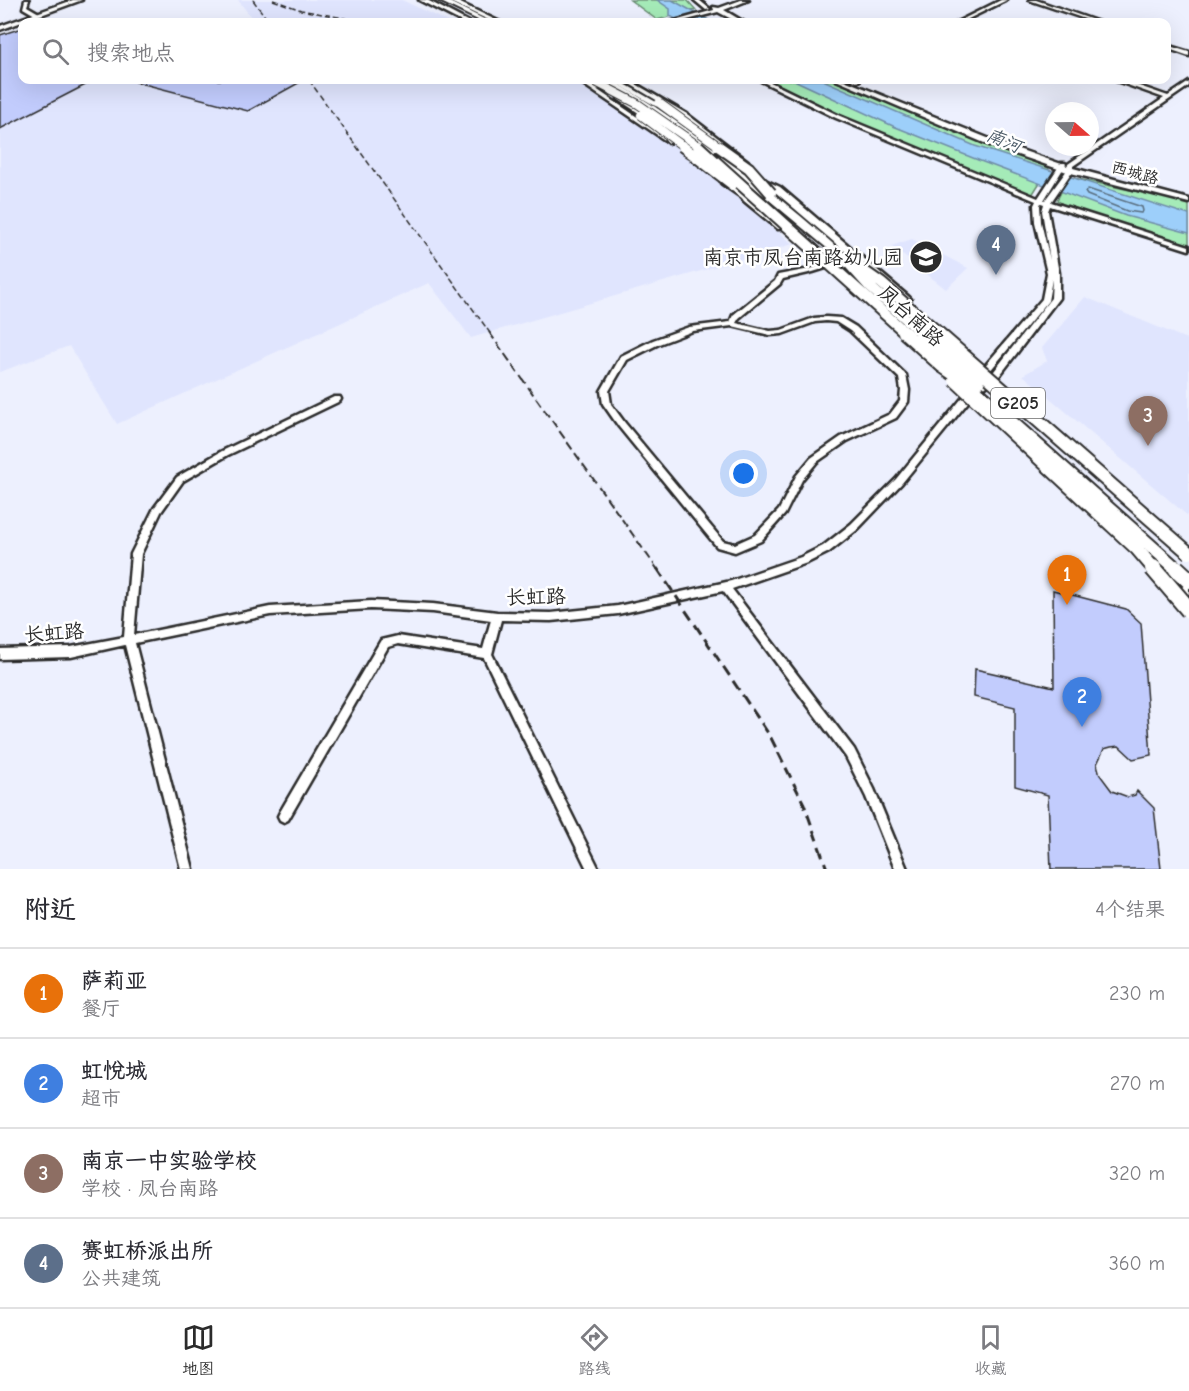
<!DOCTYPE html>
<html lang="zh">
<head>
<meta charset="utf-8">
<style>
  body { margin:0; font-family:"Comic Neue","LXGW WenKai TC",sans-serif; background:#f7f7f7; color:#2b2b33 }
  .compass { position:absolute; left:1045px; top:102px; width:54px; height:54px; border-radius:50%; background:#fff; box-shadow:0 6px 24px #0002; rotate:110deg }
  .you { position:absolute; left:744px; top:474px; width:21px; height:21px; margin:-15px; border:4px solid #fff; border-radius:50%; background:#1a73e8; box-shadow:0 0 0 9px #1a73e833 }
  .badge { display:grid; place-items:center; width:39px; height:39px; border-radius:50%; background:#2b2b2b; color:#fff; font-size:20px; font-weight:700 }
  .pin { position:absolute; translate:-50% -50px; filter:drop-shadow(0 2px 3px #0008) }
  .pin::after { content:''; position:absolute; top:32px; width:21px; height:18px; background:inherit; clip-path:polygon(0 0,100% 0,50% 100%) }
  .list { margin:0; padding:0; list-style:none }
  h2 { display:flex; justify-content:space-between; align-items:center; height:78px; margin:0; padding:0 24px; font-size:26px }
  h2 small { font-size:20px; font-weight:400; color:#7c7c81 }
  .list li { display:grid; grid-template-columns:39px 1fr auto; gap:18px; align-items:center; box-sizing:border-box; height:90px; padding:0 24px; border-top:2px solid #e1e1e2 }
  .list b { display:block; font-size:22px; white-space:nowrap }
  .list p { margin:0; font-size:20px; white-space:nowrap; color:#7c7c81 }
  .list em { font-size:20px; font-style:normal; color:#7c7c81 }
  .icon { flex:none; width:33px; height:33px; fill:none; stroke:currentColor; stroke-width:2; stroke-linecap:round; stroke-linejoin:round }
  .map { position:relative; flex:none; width:1189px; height:869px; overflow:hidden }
  .search { position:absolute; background:#fff; box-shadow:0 6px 24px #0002; left:18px; right:18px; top:18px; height:66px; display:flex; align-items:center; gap:15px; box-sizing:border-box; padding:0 21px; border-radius:12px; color:#7c7c81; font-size:22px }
  .sheet { height:438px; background:#fff }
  nav { display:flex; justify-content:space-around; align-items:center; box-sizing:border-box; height:84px; border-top:2px solid #e1e1e2; background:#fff; font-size:16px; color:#7c7c81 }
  nav a { display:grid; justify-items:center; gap:3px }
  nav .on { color:#2b2b2b }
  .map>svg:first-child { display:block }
  .built { fill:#e0e5fe }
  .green { fill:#a5ebb8; stroke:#688b72; stroke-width:1.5 }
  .water { fill:#9dcffa; stroke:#6f8da7; stroke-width:1.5 }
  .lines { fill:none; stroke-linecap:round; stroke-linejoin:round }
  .shore { stroke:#596d7e; stroke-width:1.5 }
  .building { fill:#c2ccfd; stroke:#2b2b2b; stroke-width:1.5 }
  .minor-casing { stroke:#2b2b2b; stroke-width:5 }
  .major-casing { stroke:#2b2b2b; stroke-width:5 }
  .highway-casing { stroke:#2b2b2b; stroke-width:4 }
  .minor { fill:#fff; fill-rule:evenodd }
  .major { fill:#fff; fill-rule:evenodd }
  .highway { fill:#fff; fill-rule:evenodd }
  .rail-far2 { stroke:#2b2b2b; stroke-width:1.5; stroke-dasharray:6 3; stroke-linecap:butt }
  .rail-far1 { stroke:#2b2b2b; stroke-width:2; stroke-dasharray:9 4.5; stroke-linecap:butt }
  .rail { stroke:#2b2b2b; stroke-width:3; stroke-dasharray:11 6; stroke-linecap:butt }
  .highway-bridge-far3-casing { stroke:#2b2b2b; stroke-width:10; stroke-linecap:butt }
  .highway-bridge-far2-casing { stroke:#2b2b2b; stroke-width:14; stroke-linecap:butt }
  .highway-bridge-far1-casing { stroke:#2b2b2b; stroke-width:16; stroke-linecap:butt }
  .highway-bridge-casing { stroke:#2b2b2b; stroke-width:20; stroke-linecap:butt }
  .highway-bridge-far3 { stroke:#fff; stroke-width:8 }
  .highway-bridge-far2 { stroke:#fff; stroke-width:10 }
  .highway-bridge-far1 { stroke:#fff; stroke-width:12 }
  .highway-bridge { stroke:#fff; stroke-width:16 }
  .labels { text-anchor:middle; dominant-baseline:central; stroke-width:5; stroke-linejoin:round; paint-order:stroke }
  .far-street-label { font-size:16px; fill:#2b2b2b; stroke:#fff }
  .far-water-label { font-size:18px; font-style:italic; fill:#4d5c69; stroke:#fff }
  .shield { fill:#fff; stroke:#6b6b6b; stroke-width:1.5 }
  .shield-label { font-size:18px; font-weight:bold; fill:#2b2b2b }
  .poi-label { font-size:20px; fill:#2b2b2b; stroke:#fff; text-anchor:end }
  .street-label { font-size:20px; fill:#2b2b2b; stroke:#fff }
</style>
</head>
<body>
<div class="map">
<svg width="1189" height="869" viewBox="0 0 1189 869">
  <rect width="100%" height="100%" fill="#edf0fe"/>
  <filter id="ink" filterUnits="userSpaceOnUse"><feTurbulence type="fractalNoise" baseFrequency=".0167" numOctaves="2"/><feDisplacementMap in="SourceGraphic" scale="12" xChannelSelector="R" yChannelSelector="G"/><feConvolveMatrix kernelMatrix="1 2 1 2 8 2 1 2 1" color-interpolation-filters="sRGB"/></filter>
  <g filter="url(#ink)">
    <path class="built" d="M238,0h164l46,22h-193z
      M95,80h32l121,31 49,-28 -2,-3h277l12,4 90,60 119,100 -322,94 -42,-55 -312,141 -48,-78 -69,26v-243z
      M912,239l56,29 -22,21 -55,-43z
      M1085,297l104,43v177l-166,-142 24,-14 -5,-13z"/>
    <path class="green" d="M630,0h57l9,10 -39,10z
      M769,80h63l217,88 -17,27 -189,-78z
      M1069,177l70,15 50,7v46l-122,-38 -10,-7z"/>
    <path class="water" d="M657,0h15l40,22h-31l-11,-6v-7z
      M794,80h29l152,66 214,69v18l-63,-17 -143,-54 -90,-36z"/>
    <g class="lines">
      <path class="shore" d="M1088,189l54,18 1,4 -2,2 -14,-2 -40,-16 -2,-3z"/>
    </g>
    <path class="building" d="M22,28v52h73l-95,49v-94z
      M137,80h167l-56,31 -112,-29z
      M1053,590l73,19 15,14 10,132 -18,4 -14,-13 -8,1 -7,2 -7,15 3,11 12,16 16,6 7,-2 2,-4 17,17 7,61h-110l-3,-74 -33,-9v-79l-41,-10 1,-28 79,18z"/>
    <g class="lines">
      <g class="minor-casing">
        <path id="minor" d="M25,0h4l-2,6 12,7v2h-4l-12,-7z
          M694,0h5l11,9 -4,1z
          M1001,0h6l-45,22h-5z
          M1029,0h7l63,22h-5z
          M1166,45l23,7v4l-23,-8z
          M577,80h6l91,62 -5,1z
          M623,80h6l58,34 61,47 -5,1 -60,-46z
          M761,80h5l74,36 198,82 23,-35h4l1,1 -22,36h1l22,-30 1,-6 96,-66 -48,-17v-1h6l46,16 21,-14v4l-116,80v4l-22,32 138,44v4l-139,-44 -2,5 11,62v25l-62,81 -24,17 -71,87 -45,47 -28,22 -22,11 -75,26 122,160 20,40 33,80h-12l-29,-72 -20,-40 -123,-166 -105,23 -67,7 -50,-1 -9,34 107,215h-12l-103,-211 -86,-14 -10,3 -100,173 -4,2 -4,-2 -2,-4 2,-4 101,-172 17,-4 85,13 8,-29 -58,-8 -62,-3 -101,6 -135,28 58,226h-12l-56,-224 -54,12 -71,2v-10l71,-2 53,-10 7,-83 23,-46 23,-31 45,-26 112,-54h6l1,2 -1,2 -112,54 -45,26 -22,31 -20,42 -7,81 136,-28 101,-6 62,3 64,8 54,1 67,-7 113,-25 70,-24 22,-11 28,-22 45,-45 71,-87 24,-17 60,-77 1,-19 -4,22 -59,71h-6l-1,-2 1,-2 59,-69 5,-26 -12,-51 -1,-17 2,-4 -200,-83 -75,-37zM1041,203l3,1 -2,7 8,49 -9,-38 -1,-17z
          M852,80h8l-3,2z
          M724,181l25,17v2h-4l-23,-16 -1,-1z
          M849,257l2,1v2l-38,12 -30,7 -3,5 -41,34 -3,5 34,8 11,-1 33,-12 12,-1 15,1 15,9 50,48 3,15 -1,12 -12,16 -49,23 -30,21 -15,18 -17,34 -24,27 -26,11 -18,-5 -98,-120 -16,-23 -2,-13 20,-35 32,-16 36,-13 41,-5 3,-7 42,-34 3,-6 32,-6zM826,321l10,1 14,9 49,47 2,12 -1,11 -10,13 -49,23 -30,21 -15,18 -17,34 -24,25 -20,9 -12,-3 -98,-118 -14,-19 -2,-13 18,-31 32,-16 34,-13 39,-5 38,9 12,-1 33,-12z"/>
      </g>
      <g class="major-casing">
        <path id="major" d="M73,0h9l-82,30v-4z
          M419,0h8l42,22h-7z
          M446,0h8l46,22h-7z
          M741,0h8l-25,10 20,12h-7l-19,-10 -39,10h-8l43,-12 -1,-3 6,1z
          M611,80h7l52,30 -6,1z
          M836,80h8l151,61 78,27 116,31v4l-122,-31 -78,-27z
          M621,97l36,20 1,2 -7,2 -32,-21 -1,-1z
          M674,133h6l27,22v4h-6l-27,-22z
          M757,179h6l17,8 129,110 2,2 -2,2h-6l-129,-110 -17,-8z
          M734,182h6l10,15 34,28v4h-6l-34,-28 -11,-17z"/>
      </g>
      <g class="highway-casing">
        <path id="highway" d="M437,0h8l45,22h-8z
          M580,80h8l15,8 -7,2z
          M603,80h9c84,50 160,110 234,175v4h-6l-114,-95 -59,-43z
          M1169,572l5,2 15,13v15c-10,-3 -22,-15 -27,-24l2,-4z"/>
      </g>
      <use href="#minor" class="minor"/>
      <use href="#major" class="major"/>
      <use href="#highway" class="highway"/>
      <path class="rail-far2" d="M253,0l16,22
        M273,0l28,10 64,12
        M309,80l181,253"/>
      <path class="rail-far1" d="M489,332l169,238"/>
      <path class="rail" d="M657,568l113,168 34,68 23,65"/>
      <g class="highway-bridge-far3-casing">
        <path id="highway-bridge-far3" d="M592,80l46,24 62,43
          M659,103l61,44
          M641,115l43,32"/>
      </g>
      <g class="highway-bridge-far2-casing">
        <path id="highway-bridge-far2" d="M682,146l50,38
          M698,146l208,187
          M718,146l31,22 22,25
          M843,257l26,29 53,47
          M861,269l20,14 58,50"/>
      </g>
      <g class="highway-bridge-far1-casing">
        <path id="highway-bridge-far1" d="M904,332l38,34 29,20 207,184
          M921,332l57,51
          M937,332l252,221
          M955,380l182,169 18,21"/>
      </g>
      <g class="highway-bridge-casing">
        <path id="highway-bridge" d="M1153,568l36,42
          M1176,568l13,12"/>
      </g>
      <use href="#highway-bridge-far3" class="highway-bridge-far3"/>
      <use href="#highway-bridge-far2" class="highway-bridge-far2"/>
      <use href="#highway-bridge-far1" class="highway-bridge-far1"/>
      <use href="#highway-bridge" class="highway-bridge"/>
    </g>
  </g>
  <defs>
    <g id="school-disc" transform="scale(1.725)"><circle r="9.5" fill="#2b2b2b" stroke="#fff"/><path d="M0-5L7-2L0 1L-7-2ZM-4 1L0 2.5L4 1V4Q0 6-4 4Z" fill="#fff"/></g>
  </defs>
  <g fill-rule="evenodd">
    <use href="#school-disc" x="926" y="257"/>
  </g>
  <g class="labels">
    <g class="far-street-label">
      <text transform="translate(1135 173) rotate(15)">西城路</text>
    </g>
    <g class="far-water-label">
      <text transform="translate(1004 141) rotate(23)">南河</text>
    </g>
    <rect class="shield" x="991" y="388" width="54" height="30" rx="4.5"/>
    <g class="shield-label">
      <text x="1018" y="403">G205</text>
    </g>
    <g class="poi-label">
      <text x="903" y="257">南京市凤台南路幼儿园</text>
    </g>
    <g class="street-label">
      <text transform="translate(911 316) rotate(42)">凤台南路</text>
      <text transform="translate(536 597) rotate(-1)">长虹路</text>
      <text transform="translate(54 633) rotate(-4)">长虹路</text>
    </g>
  </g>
</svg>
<svg class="compass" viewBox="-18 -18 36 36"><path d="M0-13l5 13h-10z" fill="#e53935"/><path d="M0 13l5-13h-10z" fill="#7c7c81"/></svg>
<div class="you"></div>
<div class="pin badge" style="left:1067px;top:605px;background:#e8710a">1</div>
<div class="pin badge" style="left:1082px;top:727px;background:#3f7fe0">2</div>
<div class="pin badge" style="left:1148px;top:446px;background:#8d6e63">3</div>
<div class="pin badge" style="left:996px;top:275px;background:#5c6f8a">4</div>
<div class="search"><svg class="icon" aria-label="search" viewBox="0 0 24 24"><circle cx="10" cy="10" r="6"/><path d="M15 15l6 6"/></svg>搜索地点</div>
</div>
<section class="sheet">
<h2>附近<small>4个结果</small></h2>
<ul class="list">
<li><span class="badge" style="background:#e8710a">1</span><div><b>萨莉亚</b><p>餐厅</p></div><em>230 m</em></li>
<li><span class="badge" style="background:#3f7fe0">2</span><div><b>虹悦城</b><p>超市</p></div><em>270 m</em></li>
<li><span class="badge" style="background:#8d6e63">3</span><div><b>南京一中实验学校</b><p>学校 · 凤台南路</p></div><em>320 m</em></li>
<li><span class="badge" style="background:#5c6f8a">4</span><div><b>赛虹桥派出所</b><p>公共建筑</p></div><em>360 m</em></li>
</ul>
</section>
<nav>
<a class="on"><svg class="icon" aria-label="map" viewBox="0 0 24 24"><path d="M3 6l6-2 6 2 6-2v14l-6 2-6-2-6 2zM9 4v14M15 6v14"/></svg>地图</a>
<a><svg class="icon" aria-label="directions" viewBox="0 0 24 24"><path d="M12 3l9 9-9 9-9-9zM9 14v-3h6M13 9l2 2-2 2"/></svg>路线</a>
<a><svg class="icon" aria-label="saved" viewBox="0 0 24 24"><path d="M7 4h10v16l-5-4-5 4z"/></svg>收藏</a>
</nav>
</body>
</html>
